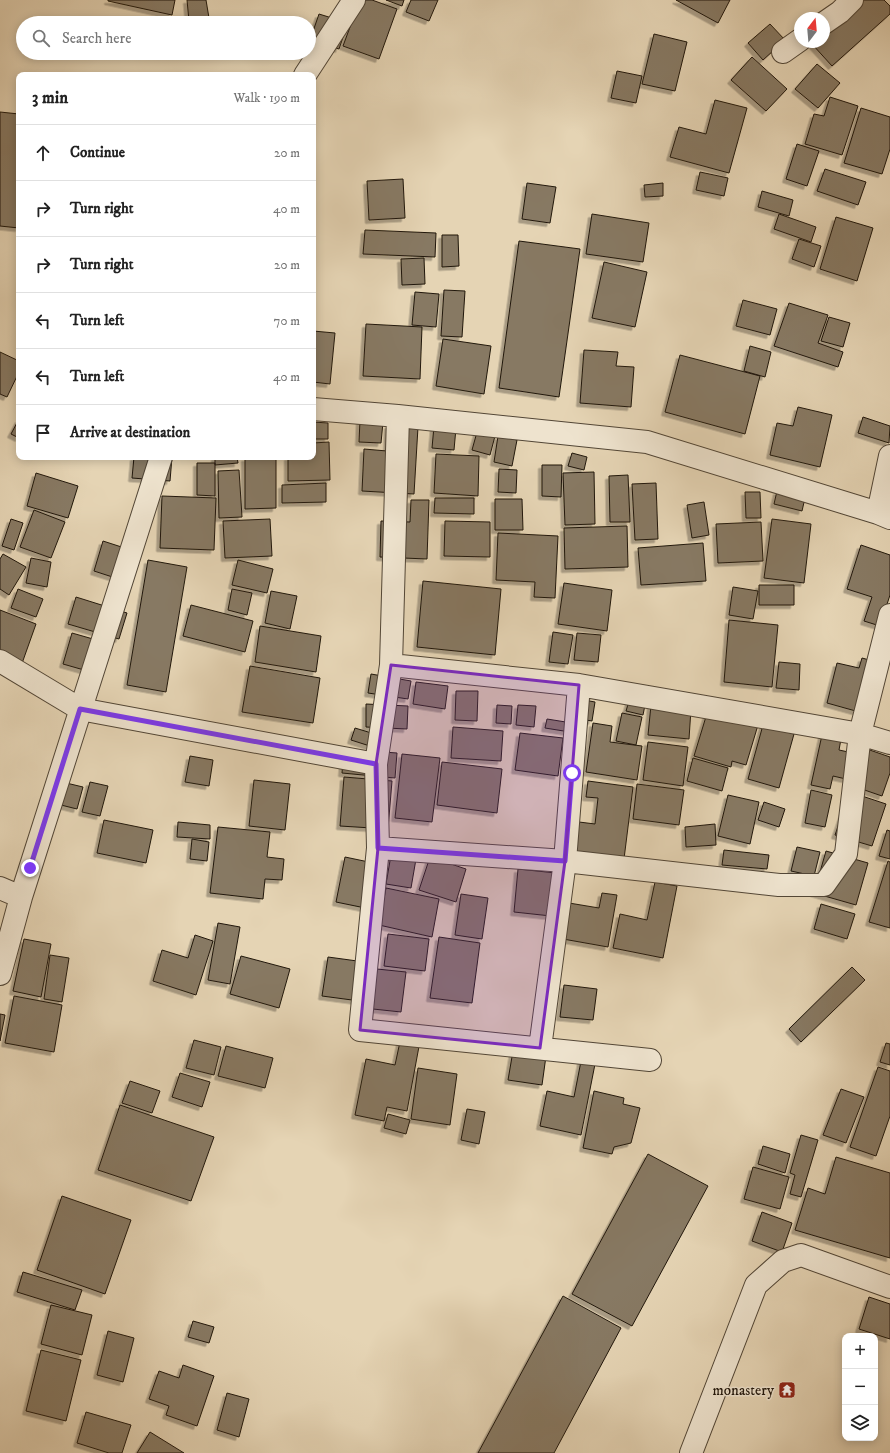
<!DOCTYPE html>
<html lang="en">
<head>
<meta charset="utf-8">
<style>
  body { margin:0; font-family:"IM FELL DW Pica",serif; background:#f2f2f2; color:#222 }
  .controls { position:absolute; right:12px; bottom:12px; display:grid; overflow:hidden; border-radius:8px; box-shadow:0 2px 10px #0003 }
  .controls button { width:36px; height:36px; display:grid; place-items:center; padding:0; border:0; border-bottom:1px solid #e0e0e0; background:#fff; color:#222; font:20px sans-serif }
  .compass { position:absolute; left:794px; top:12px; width:36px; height:36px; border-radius:50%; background:#fff; box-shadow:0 2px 10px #0003; rotate:16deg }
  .stop { position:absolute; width:12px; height:12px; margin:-9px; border:3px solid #7c3aed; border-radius:50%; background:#fff }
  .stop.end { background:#7c3aed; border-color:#fff; box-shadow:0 1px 4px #0008 }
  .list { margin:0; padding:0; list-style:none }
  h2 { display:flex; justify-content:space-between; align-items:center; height:52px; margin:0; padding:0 16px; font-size:17px }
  h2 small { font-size:13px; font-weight:400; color:#767676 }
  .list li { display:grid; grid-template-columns:26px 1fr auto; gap:12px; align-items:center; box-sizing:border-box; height:56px; padding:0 16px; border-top:1px solid #e0e0e0 }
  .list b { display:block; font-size:15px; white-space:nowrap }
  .list em { font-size:13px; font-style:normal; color:#767676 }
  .icon { flex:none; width:22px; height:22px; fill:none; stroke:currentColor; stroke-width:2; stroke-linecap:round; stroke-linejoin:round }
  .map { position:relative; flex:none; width:890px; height:1453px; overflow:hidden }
  .search { position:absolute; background:#fff; box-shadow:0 2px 10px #0003; left:16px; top:16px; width:300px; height:44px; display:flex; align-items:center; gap:10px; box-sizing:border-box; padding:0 14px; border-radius:22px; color:#767676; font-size:15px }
  .panel { position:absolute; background:#fff; box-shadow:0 2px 10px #0003; left:16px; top:72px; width:300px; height:388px; border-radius:8px }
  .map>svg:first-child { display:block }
  .building { fill:#877963; stroke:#21170c; filter:url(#shadow) }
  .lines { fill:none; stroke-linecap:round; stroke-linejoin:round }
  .minor-casing { stroke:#524636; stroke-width:24 }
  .minor { stroke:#eee3ce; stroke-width:22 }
  .route { stroke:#7c3aed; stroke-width:5 }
  .marked { fill:#7b2cbf; fill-opacity:0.2; stroke:#7b2cbf; stroke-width:3; stroke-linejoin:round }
  .labels { text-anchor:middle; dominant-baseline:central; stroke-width:3; stroke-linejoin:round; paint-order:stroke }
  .poi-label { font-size:15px; fill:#21170c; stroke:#eee3ce; text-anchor:end }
</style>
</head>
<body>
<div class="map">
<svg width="890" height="1453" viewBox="0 0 890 1453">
  <defs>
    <filter id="shadow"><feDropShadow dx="-3.5" dy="3.5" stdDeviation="0" flood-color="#0004"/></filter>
  </defs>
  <rect width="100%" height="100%" fill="#e5d4b4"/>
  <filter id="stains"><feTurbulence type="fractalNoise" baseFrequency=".005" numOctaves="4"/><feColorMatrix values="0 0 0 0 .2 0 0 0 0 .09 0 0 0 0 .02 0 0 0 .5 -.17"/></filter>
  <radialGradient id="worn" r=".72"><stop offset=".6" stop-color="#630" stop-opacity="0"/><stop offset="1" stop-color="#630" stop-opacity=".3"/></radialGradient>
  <path class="building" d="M108,0h67l-3,15 -64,-14z
    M187,0h19l3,18 -20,3z
    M360,0h12l25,9 -18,50 -36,-13z
    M386,0h18l-2,6z
    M411,0h27l-9,21 -23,-9z
    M676,0h54l-12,23z
    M861,0h23l6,6v8l-58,52 -20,-22 2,-2h10v-9z
    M319,14l29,9 -9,26 -29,-9z
    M770,24l15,16 -22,20 -15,-17z
    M654,34l33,8 -12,49 -33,-7z
    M752,57l35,32 -21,22 -35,-31z
    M817,64l23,19 -22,25 -23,-19z
    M617,71l25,5 -6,27 -25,-5z
    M830,97l28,9 -16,49 -37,-11 9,-30 10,2z
    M715,100l32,8 -18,65 -59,-16 9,-30 27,7z
    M861,108l29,9v32l-8,25 -38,-11z
    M0,112l19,2v114l-19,-2z
    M797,144l22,7 -12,35 -21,-7z
    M825,169l41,13 -8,23 -41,-14z
    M700,172l28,6 -4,18 -28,-6z
    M403,179l2,39 -36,2 -2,-39z
    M527,183l29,4 -6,36 -28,-4z
    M663,183v13l-18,1 -1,-12z
    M762,191l31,9 -4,16 -31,-9z
    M592,214l57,9 -6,39 -57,-8z
    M779,214l37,13 -5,15 -37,-13z
    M836,217l37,11 -16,53 -37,-12z
    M365,230l71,3 -1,24 -72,-3z
    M442,235h16l1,31 -17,1z
    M799,239l22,7 -7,21 -22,-8z
    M519,241l61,8 -21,148 -60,-9z
    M424,258l1,26 -23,1 -1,-26z
    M604,262l43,10 -12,55 -43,-9z
    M444,290l21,1 -3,46 -21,-1z
    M415,292l24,2 -3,33 -24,-2z
    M743,300l34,9 -7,26 -34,-9z
    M789,303l39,12 -10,28 25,9 -5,15 -64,-21z
    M829,317l21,6 -7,24 -22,-6z
    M366,324l56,3 -2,52 -57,-3z
    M313,331l22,2 -5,51 -17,-2z
    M443,339l48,7 -7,48 -48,-8z
    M750,346l21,6 -6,25 -21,-6z
    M584,350l34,2 -2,14 18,1 -3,40 -51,-4z
    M0,352l19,9v11l-12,25 -7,-3z
    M680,355l80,21 -15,58 -80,-22z
    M798,407l34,8 -12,52 -50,-12 7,-32 16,3z
    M863,417l27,9 -1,17 -31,-10z
    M19,419v19l-8,-4z
    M360,420l23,2 -2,21 -22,-1z
    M313,422l15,1v16h-15z
    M388,425l30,2 -4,67 -52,-3 2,-42 23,2z
    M434,426l22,2 -2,22 -22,-2z
    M477,432l18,4 -5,19 -18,-5z
    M498,436l19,4 -5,26 -18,-4z
    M329,442l1,38 -42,1v-24h25v-14z
    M572,453l15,4 -3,13 -16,-4z
    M436,454l43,2 -1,40 -44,-3z
    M134,457h38l-2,24 -38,-3z
    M215,457h22l1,6 -23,2z
    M245,458h31v50l-31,1z
    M197,463h18v33l-18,-1z
    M542,465h20l-1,32 -19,-1z
    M499,469l18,1 -1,23 -18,-1z
    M239,470l3,47 -23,1 -1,-47z
    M594,472l1,52 -30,1 -2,-52z
    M36,473l42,13 -10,32 -41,-12z
    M628,475l2,47h-20l-1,-46z
    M326,483v19l-44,1v-18z
    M656,483l2,56 -23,1 -3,-56z
    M777,491l28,7 -3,13 -28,-7z
    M745,492h15l1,26h-15z
    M162,496l54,2 -2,52 -54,-2z
    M435,498h39v16l-40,-1z
    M495,499h27l1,31h-28z
    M411,500h18l-2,59 -47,-2 1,-36 29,1z
    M704,502l5,33 -17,3 -5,-33z
    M34,510l31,12 -14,36 -31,-11z
    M11,519l12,4 -9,27 -12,-4z
    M270,519l2,37 -47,2 -2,-37z
    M772,519l39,5 -7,59 -40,-5z
    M445,521l45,1v35l-46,-1z
    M761,522l2,39 -45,2 -2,-39z
    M627,526l1,41 -63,2 -1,-41z
    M498,533l60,3 -3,62 -21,-1 1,-15 -39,-2z
    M103,541l37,12 -9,30 -37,-12z
    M703,543l3,38 -65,4 -3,-37z
    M861,545l29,10v40l-10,31 -16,-5 8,-24 -25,-8z
    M3,554l23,13 -17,28 -9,-6v-30z
    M31,558l20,4 -4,25 -21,-4z
    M148,560l39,7 -21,125 -39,-7z
    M238,560l35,9 -6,24 -35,-8z
    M423,581l78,8 -6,66 -78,-8z
    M564,583l48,7 -5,41 -49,-7z
    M759,585h35v20h-35z
    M733,587l25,4 -5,28 -24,-4z
    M18,589l25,10 -7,18 -25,-9z
    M232,589l20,4 -5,22 -19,-5z
    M271,591l26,5 -7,33 -25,-6z
    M76,597l51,16 -8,26 -51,-15z
    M191,605l62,16 -8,31 -62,-16z
    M0,610l36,14 -16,45 -20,-7z
    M729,620l49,5 -6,62 -48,-5z
    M260,626l61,10 -5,36 -61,-10z
    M553,632l20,3 -5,29 -19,-2z
    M72,633l35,10 -9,31 -35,-10z
    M577,633l24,2 -3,27 -24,-2z
    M862,658l22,6 -14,51 -43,-12 10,-40 22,5z
    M779,662l21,2 -1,26 -23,-2z
    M250,666l70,12 -7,45 -71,-11z
    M371,674l40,7 -3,18 -40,-6z
    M416,682l32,4 -3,23 -32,-5z
    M456,691h22l-1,30 -22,-1z
    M584,700l11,2 -3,19 -12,-2z
    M629,701l16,4 -2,10 -17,-4z
    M366,704l42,2 -1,23 -41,-2z
    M497,705l15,1 -1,18 -15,-1z
    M518,705l18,1 -2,21 -18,-2z
    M651,705l40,4 -2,30 -41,-4z
    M708,710l50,15 -12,40 -14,-4 -1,6 -37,-11z
    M622,713l20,4 -6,28 -20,-4z
    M547,719l25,4 -2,9 -25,-4z
    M593,723l19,3 -2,16 32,4 -5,34 -51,-8z
    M763,725l31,9 -15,54 -31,-9z
    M453,727l50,4 -2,30 -50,-3z
    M355,728l23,7 -5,12 -22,-7z
    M520,733l43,5 -5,38 -43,-6z
    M822,735l19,4 -2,11 14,3 -7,26 -13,-3 -3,13 -19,-4z
    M648,742l40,5 -5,39 -40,-6z
    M861,747l29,10v16l-8,23 -35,-12z
    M344,749l53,4 -2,25 -53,-5z
    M402,754l38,4 -8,64 -37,-4z
    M190,756l23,4 -4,26 -24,-4z
    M693,758l35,10 -6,23 -35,-10z
    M442,762l60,7 -5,44 -60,-8z
    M344,777l48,4 -4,48 -48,-3z
    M254,780l36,4 -5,46 -36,-4z
    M588,781l45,6 -9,72 -57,-7 4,-31 24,3 3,-26 -12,-1z
    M62,782l21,5 -6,22 -20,-5z
    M90,782l18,4 -8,30 -18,-4z
    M637,784l47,6 -5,35 -46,-6z
    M811,790l21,5 -7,32 -20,-4z
    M850,792l36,12 -14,42 -37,-11z
    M728,795l31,7 -9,42 -32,-8z
    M764,802l21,7 -6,18 -21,-7z
    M104,820l49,10 -7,33 -49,-10z
    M178,822l32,3v14l-33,-2z
    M715,824l1,21 -30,2 -1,-20z
    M218,827l52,5 -3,25 17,2 -2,21 -17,-1 -2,20 -53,-6z
    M887,830l3,1v28l-11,-3z
    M192,839l17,3 -2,19 -17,-2z
    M797,847l23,5 -6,24 -23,-5z
    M724,850l45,5 -2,14 -45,-4z
    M826,851l42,12 -12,42 -42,-12z
    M391,855l25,4 -5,29 -25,-4z
    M345,857l38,8 -8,45 -39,-8z
    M430,857l36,12 -10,33 -37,-12z
    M888,861l2,1v66l-21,-6z
    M518,869l38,4 -5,43 -37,-4z
    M655,882l22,4 -14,72 -50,-10 7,-34 27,6z
    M386,888l53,11 -7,38 -53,-12z
    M602,893l15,2 -9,52 -45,-8 6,-36 30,5z
    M461,894l27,4 -6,41 -27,-4z
    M821,904l34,10 -8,25 -33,-10z
    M218,923l22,4 -10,57 -22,-4z
    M388,934l41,5 -4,32 -41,-5z
    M195,935l18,6 -17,54 -43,-14 9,-31 26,8z
    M439,937l41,6 -8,60 -42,-5z
    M24,939l27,5 -10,53 -28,-6z
    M50,955l19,3 -7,44 -18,-3z
    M241,956l49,13 -11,39 -49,-14z
    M328,957l44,6 -5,39 -45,-6z
    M852,967l13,13 -64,62 -12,-13z
    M377,969l29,3 -5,40 -28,-3z
    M564,985l33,4 -4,31 -33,-3z
    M14,996l48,9 -8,47 -49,-9z
    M0,1014l5,1 -5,26z
    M401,1037l19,4 -13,70 -20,-4 -3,14 -29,-6 11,-56 29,6z
    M194,1040l27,7 -7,28 -28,-7z
    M886,1043l4,1v21l-10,-3z
    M226,1046l47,12 -8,30 -47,-12z
    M513,1051l33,5 -4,29 -34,-5z
    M582,1056l14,3 -15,76 -41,-9 7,-35 27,6z
    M878,1067l12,4v45l-14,40 -26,-9z
    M418,1068l39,6 -7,51 -39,-6z
    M180,1073l30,9 -8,25 -30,-10z
    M130,1081l30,10 -8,22 -30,-10z
    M841,1089l23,8 -18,46 -23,-8z
    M594,1091l30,7 -1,6 17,4 -9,35 -17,4 -2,7 -29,-6z
    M120,1105l94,32 -23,64 -93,-31z
    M467,1109l18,3 -6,32 -18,-4z
    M388,1114l22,6 -4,14 -22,-6z
    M801,1135l17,5 -17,57 -11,-3 5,-19 -5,-2z
    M763,1146l27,8 -5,19 -27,-9z
    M648,1154l60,32 -76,140 -60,-32z
    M836,1157l54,16v85l-95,-28 13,-42 17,6z
    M753,1167l36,10 -9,32 -36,-10z
    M62,1196l69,24 -26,74 -68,-24z
    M762,1212l30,11 -10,29 -30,-11z
    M23,1272l59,18 -7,20 -58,-18z
    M563,1296l58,32 -67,125h-76z
    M869,1297l21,7v35l-31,-10z
    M51,1305l41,10 -10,40 -41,-11z
    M193,1321l21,6 -5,16 -21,-6z
    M108,1331l26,7 -11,44 -26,-7z
    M41,1350l40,10 -15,61 -40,-10z
    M183,1365l31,11 -17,50 -31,-11 3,-9 -20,-7 10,-28 20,7z
    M227,1393l22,6 -10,38 -22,-7z
    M86,1412l45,13 -9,28h-13l-32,-10z
    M150,1432l34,21h-47z"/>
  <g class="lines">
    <g class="minor-casing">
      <path id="minor" d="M824,23l16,-11 12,-12
        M783,52l17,-12
        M305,75l49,-75
        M313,409l85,7 249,26 231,71 12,5
        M398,416l-7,249 -15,99 2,84 -18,182 290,30
        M878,513l12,-57
        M0,661l80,48 296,55
        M391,665l188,20 281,49 30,9
        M378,848l187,13 214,24h45l22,-31 14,-120 30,-119
        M0,888l21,9
        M0,974l21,-77 140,-440
        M540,1048l25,-187 14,-176
        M691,1453l65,-168 27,-24 18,-6 89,32"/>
    </g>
    <use href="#minor" class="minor"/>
  </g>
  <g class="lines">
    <path class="route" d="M30,868l50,-159 296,55 2,84 187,13 7,-88"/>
  </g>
  <path class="marked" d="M391,665l188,20 -14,176 -25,187 -180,-18 18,-182 -2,-84z"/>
  <defs>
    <g id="temple-square" transform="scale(0.9)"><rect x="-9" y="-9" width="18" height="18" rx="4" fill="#8f2418" stroke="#eee3ce"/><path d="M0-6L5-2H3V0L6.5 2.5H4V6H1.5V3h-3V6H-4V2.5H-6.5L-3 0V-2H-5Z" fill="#fff"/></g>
  </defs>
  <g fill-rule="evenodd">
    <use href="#temple-square" x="787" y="1390"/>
  </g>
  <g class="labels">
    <g class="poi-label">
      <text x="774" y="1390">monastery</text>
    </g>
  </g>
  <rect width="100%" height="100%" filter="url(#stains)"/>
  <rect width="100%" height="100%" fill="url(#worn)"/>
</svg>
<div class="controls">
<button>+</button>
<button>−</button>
<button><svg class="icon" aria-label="layers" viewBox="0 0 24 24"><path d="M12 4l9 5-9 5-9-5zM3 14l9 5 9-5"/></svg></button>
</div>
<svg class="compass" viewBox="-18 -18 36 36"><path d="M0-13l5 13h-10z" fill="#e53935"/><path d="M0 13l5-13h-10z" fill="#767676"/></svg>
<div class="stop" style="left:572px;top:773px"></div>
<div class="stop end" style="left:30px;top:868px"></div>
<div class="search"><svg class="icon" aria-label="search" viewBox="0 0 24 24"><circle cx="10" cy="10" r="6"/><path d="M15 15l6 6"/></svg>Search here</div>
<section class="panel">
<h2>3 min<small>Walk · 190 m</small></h2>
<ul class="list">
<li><svg class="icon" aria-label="ahead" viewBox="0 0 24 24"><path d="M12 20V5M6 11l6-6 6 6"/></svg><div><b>Continue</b></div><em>20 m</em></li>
<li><svg class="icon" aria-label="right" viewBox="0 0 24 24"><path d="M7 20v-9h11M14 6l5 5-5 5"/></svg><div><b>Turn right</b></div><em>40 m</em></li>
<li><svg class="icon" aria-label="right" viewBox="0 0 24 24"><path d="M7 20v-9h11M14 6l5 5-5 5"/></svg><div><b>Turn right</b></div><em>20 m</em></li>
<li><svg class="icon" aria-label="left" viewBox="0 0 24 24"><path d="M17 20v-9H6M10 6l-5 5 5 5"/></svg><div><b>Turn left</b></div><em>70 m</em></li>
<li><svg class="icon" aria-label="left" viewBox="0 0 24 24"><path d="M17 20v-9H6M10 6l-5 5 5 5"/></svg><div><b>Turn left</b></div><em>40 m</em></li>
<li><svg class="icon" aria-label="arrive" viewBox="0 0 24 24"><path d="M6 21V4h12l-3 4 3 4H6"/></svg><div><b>Arrive at destination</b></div></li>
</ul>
</section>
</div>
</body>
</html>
